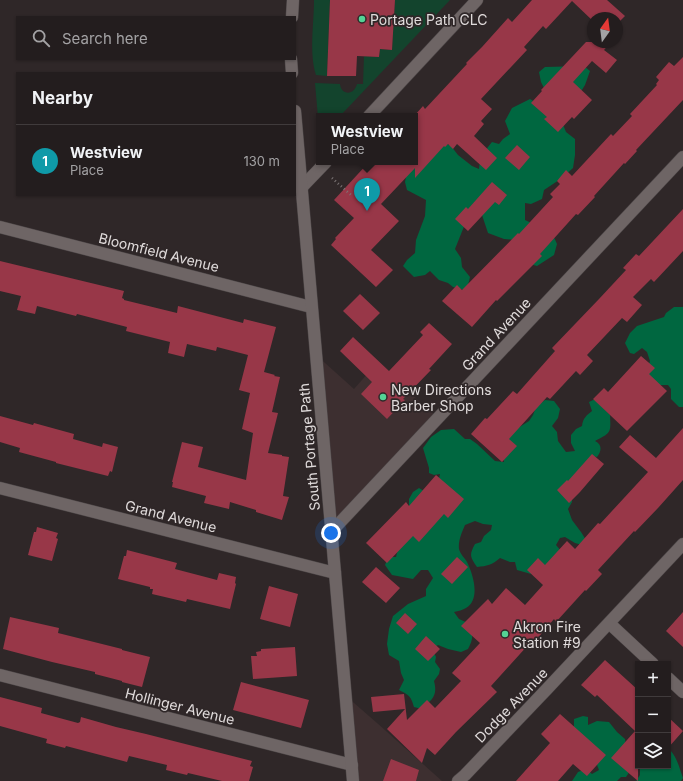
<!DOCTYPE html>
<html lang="en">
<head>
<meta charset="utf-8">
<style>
  body { margin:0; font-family:Inter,sans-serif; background:#2b2627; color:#f1f3f6 }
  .controls { position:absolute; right:12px; bottom:12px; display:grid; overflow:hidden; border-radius:0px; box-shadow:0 1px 3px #0004 }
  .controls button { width:36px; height:36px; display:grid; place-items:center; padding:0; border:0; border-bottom:1px solid #403b3c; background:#231d1e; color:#f1f3f6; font:20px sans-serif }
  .compass { position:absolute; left:587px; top:12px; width:36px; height:36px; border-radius:50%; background:#231d1e; box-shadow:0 1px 3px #0004; rotate:14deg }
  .you { position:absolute; left:331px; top:533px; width:14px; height:14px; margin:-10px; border:3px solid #fff; border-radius:50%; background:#1a73e8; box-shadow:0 0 0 6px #1a73e833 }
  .badge { display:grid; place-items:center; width:26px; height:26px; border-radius:50%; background:#b45309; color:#fff; font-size:13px; font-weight:700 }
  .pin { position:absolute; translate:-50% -33px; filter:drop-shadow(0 1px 2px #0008) }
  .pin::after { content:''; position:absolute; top:21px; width:14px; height:12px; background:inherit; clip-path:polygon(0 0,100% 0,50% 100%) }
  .popup { position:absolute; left:316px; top:113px; width:102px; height:52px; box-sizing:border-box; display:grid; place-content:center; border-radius:0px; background:#231d1e; filter:drop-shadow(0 1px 3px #0005); font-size:13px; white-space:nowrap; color:#a3a2a4 }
  .popup b { font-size:15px; color:#f1f3f6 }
  .popup::after { content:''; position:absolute; left:50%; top:100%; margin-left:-8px; border:8px solid transparent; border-top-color:#231d1e }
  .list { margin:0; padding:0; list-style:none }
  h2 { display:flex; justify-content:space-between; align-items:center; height:52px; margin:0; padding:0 16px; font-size:17px }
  h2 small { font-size:13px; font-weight:400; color:#a3a2a4 }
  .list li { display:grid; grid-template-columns:26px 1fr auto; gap:12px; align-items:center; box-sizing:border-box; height:72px; padding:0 16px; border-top:1px solid #403b3c }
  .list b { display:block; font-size:15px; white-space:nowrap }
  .list p { margin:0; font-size:13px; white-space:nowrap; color:#a3a2a4 }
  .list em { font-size:13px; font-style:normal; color:#a3a2a4 }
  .icon { flex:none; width:22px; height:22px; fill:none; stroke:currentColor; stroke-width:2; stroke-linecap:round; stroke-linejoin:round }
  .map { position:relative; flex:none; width:683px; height:781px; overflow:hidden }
  .search { position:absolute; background:#231d1e; box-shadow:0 1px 3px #0004; left:16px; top:16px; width:280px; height:44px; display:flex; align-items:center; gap:10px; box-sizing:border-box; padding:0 14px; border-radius:0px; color:#a3a2a4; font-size:15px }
  .panel { position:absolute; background:#231d1e; box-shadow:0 1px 3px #0004; left:16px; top:72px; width:280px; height:124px; border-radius:0px }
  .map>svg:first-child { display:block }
  .built { fill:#3d2f30 }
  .green { fill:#13442d }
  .forest { fill:#006740 }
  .building { fill:#983748 }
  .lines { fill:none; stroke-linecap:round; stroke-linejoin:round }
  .minor-casing { stroke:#4b4546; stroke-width:13 }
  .secondary-casing { stroke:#4b4546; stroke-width:13 }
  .path { stroke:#7c7576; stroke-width:2.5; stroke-dasharray:1 3; stroke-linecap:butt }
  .minor { stroke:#6e6565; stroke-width:12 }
  .secondary { stroke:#6e6565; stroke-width:12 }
  .poi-dot { fill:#54d395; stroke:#2f2728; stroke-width:1.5 }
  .labels { text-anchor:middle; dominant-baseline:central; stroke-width:3.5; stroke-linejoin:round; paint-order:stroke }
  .poi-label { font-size:14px; fill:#e0dbdb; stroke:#2f2728; text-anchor:start }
  .street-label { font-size:14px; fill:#e0dbdb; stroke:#2f2728 }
</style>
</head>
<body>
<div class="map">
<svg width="683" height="781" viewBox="0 0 683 781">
  <rect width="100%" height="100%" fill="#2f2728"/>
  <path class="built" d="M315,354l39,35 23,-26 61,55 -107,114z
    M346,696l31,27 65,58h-89z"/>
  <path class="green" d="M314,0h16l-3,76 -11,-1c-7,-22 -2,-52 -2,-75z
    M395,0h55l-110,116h-21v13l-4,-46 25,1c1,11 14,12 17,0h6l1,-28 15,1 1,-8 12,1z"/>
  <path class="forest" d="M584,66l6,5 -5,14 -23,37 4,10 9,7v16l-2,13 -11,10 -18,12 -2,9 -11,5 -6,-1v17l27,13 5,11 -3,11 -17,11 -13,-4 -9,-22 -11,-1 -16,-6 -6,-18 -17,9 -10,25 6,9 1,9 8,10 -2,8 -4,5 -11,-3 -5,-4 -9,-3 -9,-9 -5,4 -11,2 -11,-11 4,-6 8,-7 1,-13 9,-24 1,-16 -19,-10 -2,-8 2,-11 38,-28 6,3 7,9 14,11 7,3c1,-12 5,-17 13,-27l7,2 4,-5 7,-5 -5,-13 7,-13 18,-9 10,6 6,-13 -5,-10 -2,-10 6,-5z
    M674,307h9v100h-4l-8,-8v-10l-3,-4h-12l-9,-5v-10l3,-9 -3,-9 -5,-4 -8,6 -4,-1 -5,-10 5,-10 7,-7 27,-9 2,-4z
    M595,399l15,16c1,18 1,18 -15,26 7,3 7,10 2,16l-5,-1 -20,37v9l-4,7 4,11 9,12 5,8 -4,5 -7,-2 -10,-6 -5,1 -4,7 6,7v7l-27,11 -4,4 -14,-4 -2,-8h-5l-10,-4c-8,7 -13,8 -23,9 -7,-10 -8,-12 -2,-23l6,-2 3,-6 7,-6 1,-5 -9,-1 -8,-3 -10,4c-3,7 -7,16 -6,24 1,5 6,9 8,13 6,12 14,37 -1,46 -3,2 -8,3 -12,4l5,7 9,4c5,11 6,15 0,26l-7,3 -13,-3 -10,-4 -6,4 4,8 -1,5 5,7 -1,5 -5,7c4,15 -2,18 -12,28l-8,-2c-3,-11 -5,-12 -15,-17l5,-10 -3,-7 -2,-12 -10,-6 -2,-11 2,-15 4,-13 15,-12 18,-8v-7l7,-11 -5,-8h-7l-8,9 -21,-4 -7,-10 3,-8h8l2,-8 11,-40v-10l4,-7 6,-4 8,5 11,-10 2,-9 -6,1 -5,-2v-5l-6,-20 8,-11 10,-7 13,-1 11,10h5l7,5 18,17 9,1 -1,-12v-10l15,-12 11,-7 4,-6 3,-8 9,-7 9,1 6,8 -2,9 -6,8 5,6 1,9 8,11 9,-1 -4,-8v-8l5,-6 6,-3c1,-8 4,-10 10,-15l-3,-9z
    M583,716l5,1v8l9,-4 12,1 8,10 8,7 2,16 3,16 -4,6h-5l-4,4h-45l6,-9 8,-3 6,5 7,-4 -5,-13 -20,-26v-12z
    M668,749c8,4 12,21 15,29l-2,3h-45l4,-6v-9h28z"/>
  <path class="building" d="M330,0h65l-3,50 -12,-1 -1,8 -22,-1 -1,20h-29z
    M532,0h75l18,16 -8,8v-6h-24v3l-21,-20 -26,28 -3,-3 -19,21 3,3 -46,49 11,10 -11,12 3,3 -10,12 23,22 -11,12 -29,-26 -4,5 -5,-5 -3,3 -1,-1 -29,32v-10l-34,36 18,17 -28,29 22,20 -17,17 -45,-42 5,-6 -1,-1 19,-20 -20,-18 35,-38h46v-47l8,-9 2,3 42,-45 -1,-1 16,-16 26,-29 4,4z
    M586,42h25l-7,8 13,10 -11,13 -14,-12 -19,21 19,18 -18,19 -2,-2 -14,15 -14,-13 3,-2 -16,-14 11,-12 -1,-1z
    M683,57v43l-47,50 1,1 -12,13 -1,-1 -30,33 1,1 -17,18 -2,-1 -36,40 2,2 -45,45 -1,-1 -24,27 -30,-26 15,-16 5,5 56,-57 1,1 34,-37 -3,-3 10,-10 -3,-3 9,-11 6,6 39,-42 2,2 19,-20 -2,-2 27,-29 -1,-1 3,-4 -3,-3 13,-15 5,4z
    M517,145l13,12 -11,13 -14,-12z
    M492,182l15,13 -8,10 -4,-3 -27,29 -13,-12 11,-12 2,2z
    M683,209v42l-29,31 -3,-3 -18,18 9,8 -15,17 -5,-4 -35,37 6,6 -13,14 -4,-4 -26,28 -3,-2 -38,42 8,7 -15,16 -31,-28 14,-16 2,1 26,-28 4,3 38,-43 -3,-3 47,-49 27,-29 -3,-2 13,-14 3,2z
    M0,261l124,30 -2,7 2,1v1l53,13 1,-7 65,17 1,-4 32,8 -12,45 11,3 -1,1 6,1 -8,35 6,1 -10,40 14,2v1l7,1 -6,39 6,1 -7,23 -26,-8v-2l-26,-8 -1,7 -25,-6 2,-7 -34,-9 1,-5h-1l10,-40 21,5 -5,20 48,13 7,-47 -11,-4 8,-36 -11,-3 9,-35 -31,-8 -1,4 -29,-7 -3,13 -16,-4 2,-11 -44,-11 1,-4 -50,-13 -1,2 -39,-10 -2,8 -18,-4 4,-14 -21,-5z
    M360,294l20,19 -17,17 -20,-19z
    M429,323l23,21 -23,25 2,1 -28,29 2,1 -18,19 -26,-25 11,-12 -32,-31 13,-14 36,34 34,-36 -3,-3z
    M641,356l14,12 -6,6 18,17 -40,40 -34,-32 11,-11 4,4z
    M0,416l33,9 1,-2 40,11 -1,5 29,8 1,-4 15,4 -6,25 -2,-1 -2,5 -52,-13v-1l-37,-10 1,-4 -20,-6z
    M683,428v52l-25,28 -23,24 -1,-1 -36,39 4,4 -16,17 -1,-1 -29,32 -2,-3 -23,27 -2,-2 -38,42 6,6 -41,40 -21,23 -8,-7 -5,15 -35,-34 18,-20 -32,3 -2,-15 33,-3 3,26 20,-20 8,8 26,-27 -9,-8 28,-30 -19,-17 27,-27 4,5 14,-16 19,17 18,-20 -16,-15 11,-12 7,7 22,-24 8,8 23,-26 2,1 48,-52 -29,-25 11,-12 26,23z
    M592,454l12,10 -24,28 -11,11 -12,-13 10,-10 1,1z
    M436,475l28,24 -16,19 -4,-4 -25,28 -6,-6 -26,27 -21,-20 40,-41 3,4z
    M37,527l21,6 -2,5 2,1 -6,22 -24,-6 6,-23h2z
    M127,550l50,13 -2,6 42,11 2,-7 17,4 -1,6 1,1 -6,25 -43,-10 -1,3 -34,-8 1,-5h-3v-2l-32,-8 6,-23h2z
    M457,557l11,10 -16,17 -11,-10z
    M376,567l24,21 -14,15 -24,-21z
    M269,586l29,8 -8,33 -30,-8z
    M683,612v35l-17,-16z
    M405,613l12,11 -9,10 -12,-11z
    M10,617l49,11 -1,5 64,16v1l28,7 -8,30 -20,-5v-1l-27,-7v-2l-43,-10 -49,-13z
    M426,636l14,13 -12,12 -13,-12z
    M295,647l2,29 -44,3 -2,-23h6l-1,-4 5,-1v-2z
    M605,660l33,30v91l-27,-23 24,-27 -38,-36 -2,2 -14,-12z
    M241,682l68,18 -8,28 -68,-18z
    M0,697l42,11 -1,5 37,10 2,-1 1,-5 35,10 30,7 106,27 -2,5 3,1 -4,14h-27l-34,-8 -1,2 -21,-5 1,-5 -38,-9 -2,6 -61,-16 -1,2 -19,-5 1,-4 -47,-13z
    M560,714l46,41 -19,21 -14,-12 -15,17h-42l34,-38 -9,-9z
    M668,717l15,14 -15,17z
    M391,759l28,11 -3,11h-33z"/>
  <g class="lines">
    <g class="minor-casing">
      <path id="minor" d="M369,116l108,-116
        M301,188l25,-26
        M0,227l311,80
        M0,488l335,85
        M331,532l352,-375
        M609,623l44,41
        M0,675l352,90
        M668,678l15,14
        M458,781l7,-6 81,-85 137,-146"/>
    </g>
    <g class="secondary-casing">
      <path id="secondary" d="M292,17l1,-17
        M291,59l1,14
        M295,111l58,670"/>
    </g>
    <path class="path" d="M332,178l19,17"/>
    <use href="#minor" class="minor"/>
    <use href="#secondary" class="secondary"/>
  </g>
  <g class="poi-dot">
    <circle cx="362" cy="19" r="4"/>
    <circle cx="383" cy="397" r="4"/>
    <circle cx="505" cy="634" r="4"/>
  </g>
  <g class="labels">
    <g class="poi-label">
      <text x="370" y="19">Portage Path CLC</text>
      <text x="391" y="389">New Directions<tspan x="391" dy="16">Barber Shop</tspan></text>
      <text x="513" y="626">Akron Fire<tspan x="513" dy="16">Station #9</tspan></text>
    </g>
    <g class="street-label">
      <text transform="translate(159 252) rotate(14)">Bloomfield Avenue</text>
      <text transform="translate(496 334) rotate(-47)">Grand Avenue</text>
      <text transform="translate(309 447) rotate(-95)">South Portage Path</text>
      <text transform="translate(171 516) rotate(14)">Grand Avenue</text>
      <text transform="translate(511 705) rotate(-46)">Dodge Avenue</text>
      <text transform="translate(180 706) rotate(14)">Hollinger Avenue</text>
    </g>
  </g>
</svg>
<div class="controls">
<button>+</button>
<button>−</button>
<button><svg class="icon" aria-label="layers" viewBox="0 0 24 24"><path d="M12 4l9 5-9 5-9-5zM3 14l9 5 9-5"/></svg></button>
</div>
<svg class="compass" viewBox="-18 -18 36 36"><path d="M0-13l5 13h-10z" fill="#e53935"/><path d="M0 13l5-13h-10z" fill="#a3a2a4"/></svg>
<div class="you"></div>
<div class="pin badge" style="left:367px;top:211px;background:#0f9aa8">1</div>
<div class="popup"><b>Westview</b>Place</div>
<div class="search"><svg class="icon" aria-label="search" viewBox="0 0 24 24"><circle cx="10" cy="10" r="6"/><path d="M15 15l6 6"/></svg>Search here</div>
<section class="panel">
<h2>Nearby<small></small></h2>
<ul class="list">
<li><span class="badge" style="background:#0f9aa8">1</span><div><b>Westview</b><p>Place</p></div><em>130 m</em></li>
</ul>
</section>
</div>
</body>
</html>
